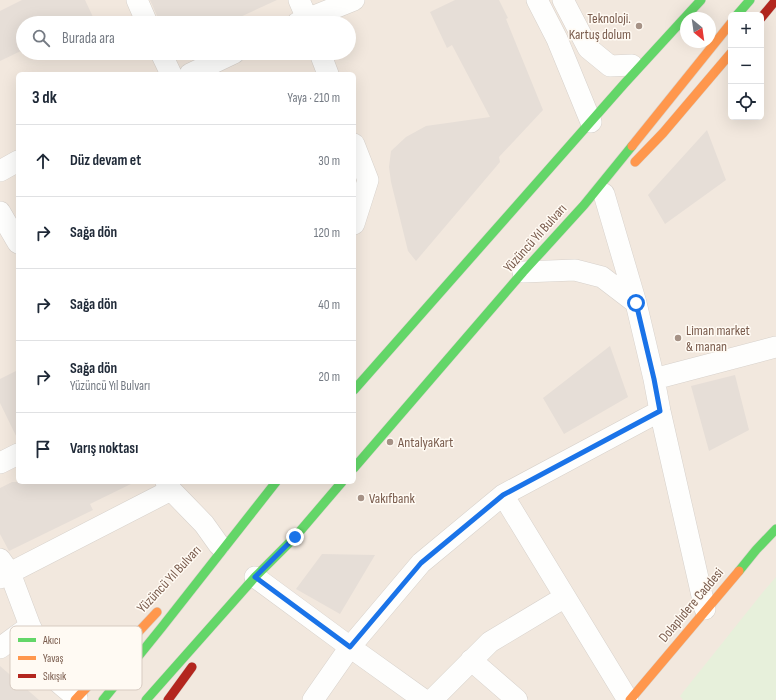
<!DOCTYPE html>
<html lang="tr">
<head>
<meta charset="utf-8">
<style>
  body { margin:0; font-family:"Sofia Sans Condensed",sans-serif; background:#f6f6f7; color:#1f2937 }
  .controls { position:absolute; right:12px; top:12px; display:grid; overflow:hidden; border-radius:6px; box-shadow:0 4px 16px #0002 }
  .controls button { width:36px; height:36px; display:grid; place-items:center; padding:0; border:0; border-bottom:1px solid #e0e1e3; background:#fff; color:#1f2937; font:20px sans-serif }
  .compass { position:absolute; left:680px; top:12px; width:36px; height:36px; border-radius:50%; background:#fff; box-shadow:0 4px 16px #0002; rotate:151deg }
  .stop { position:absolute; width:12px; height:12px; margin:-9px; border:3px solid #1a73e8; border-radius:50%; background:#fff }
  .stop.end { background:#1a73e8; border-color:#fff; box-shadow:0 1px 4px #0008 }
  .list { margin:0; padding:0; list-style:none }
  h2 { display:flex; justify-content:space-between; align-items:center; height:52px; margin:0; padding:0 16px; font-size:17px }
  h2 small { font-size:13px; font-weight:400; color:#747a83 }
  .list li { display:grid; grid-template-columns:26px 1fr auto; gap:12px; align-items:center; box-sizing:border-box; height:72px; padding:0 16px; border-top:1px solid #e0e1e3 }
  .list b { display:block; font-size:15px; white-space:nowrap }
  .list p { margin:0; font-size:13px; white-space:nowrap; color:#747a83 }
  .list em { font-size:13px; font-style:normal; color:#747a83 }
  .icon { flex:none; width:22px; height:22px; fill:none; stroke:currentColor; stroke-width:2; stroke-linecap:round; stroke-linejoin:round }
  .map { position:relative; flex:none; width:776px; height:700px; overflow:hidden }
  .search { position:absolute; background:#fff; box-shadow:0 4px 16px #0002; left:16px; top:16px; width:340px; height:44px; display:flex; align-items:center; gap:10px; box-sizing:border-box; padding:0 14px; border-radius:22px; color:#747a83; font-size:15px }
  .panel { position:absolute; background:#fff; box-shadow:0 4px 16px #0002; left:16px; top:72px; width:340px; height:412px; border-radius:6px }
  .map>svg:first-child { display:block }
  .residential { fill:#f2e8de; fill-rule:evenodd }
  .green { fill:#e7f0db }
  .building { fill:#e6ded7 }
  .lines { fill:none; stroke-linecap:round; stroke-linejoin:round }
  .street-casing { stroke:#d7d1cb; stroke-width:22 }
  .fast-casing { stroke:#d9d2cb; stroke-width:10 }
  .slow-casing { stroke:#d9d2cb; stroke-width:10 }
  .jam-casing { stroke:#d9d2cb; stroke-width:10 }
  .street { stroke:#fefefd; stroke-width:21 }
  .fast { stroke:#63d668; stroke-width:9 }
  .slow { stroke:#ff974d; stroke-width:9 }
  .jam { stroke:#b3261e; stroke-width:9 }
  .route { stroke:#1a73e8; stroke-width:5 }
  .poi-dot { fill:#a69286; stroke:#fffaf3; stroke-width:1.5 }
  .labels { text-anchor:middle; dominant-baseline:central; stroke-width:3; stroke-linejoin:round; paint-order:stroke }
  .poi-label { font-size:14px; fill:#7a5c4d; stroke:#fffaf3; text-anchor:start }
  .street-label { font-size:14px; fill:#7a5c4d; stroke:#fffaf3 }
  .key { fill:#fffaf3; stroke:#d7cbc1; stroke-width:1 }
  .key-label { font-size:11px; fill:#7a5c4d }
</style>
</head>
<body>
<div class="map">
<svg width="776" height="700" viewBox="0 0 776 700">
  <rect width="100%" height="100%" fill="#f9f5f0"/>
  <path class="residential" d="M0,0h776v700h-776zM731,15h30v102h-30zM686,18h24v24h-24zM23,23h326v30h-326zM18,74h336v408h-336z"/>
  <path class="green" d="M776,577v121l-1,2h-92l-3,-4 83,-104z"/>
  <path class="building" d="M22,0h63l8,17 -12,6h-58v27l-23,11v-50z
    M150,0h127l-50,23h-68l-1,-5z
    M455,0h44l9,18 -2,1 37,91 -44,47 1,5 -84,99 -8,-10 -17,-69 -2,-15 2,-16 15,-14 20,-11 64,-9 -38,-72 -5,3 -17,-36z
    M707,130l19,50 -61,44 -17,-29z
    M610,346l18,51 -64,37 -21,-36z
    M18,370v70l-18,-37v-24z
    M735,375l14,55 -40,21 -18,-65z
    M12,482h123l-45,22 3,6 -84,41 -9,-17v-46z
    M322,554l53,1 -35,59 -44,-25z
    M0,666l39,34h-39z"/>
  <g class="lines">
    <g class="street-casing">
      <path id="street" d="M137,0l10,23
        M299,0l10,23
        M537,0l20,39 34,83
        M563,0l25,48 22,18 22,-1
        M297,23l57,-23
        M161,53l10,21
        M320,53l8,21
        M190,74l44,-21
        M354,144l14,36 -14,44
        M0,171l18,-10
        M604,194l32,109 18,76 6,32 45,198
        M0,212l18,31
        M523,272l52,-2 27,7 34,26
        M654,379l122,-32
        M0,463l18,-9
        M166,482l5,8 33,34 15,21
        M503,495l125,205
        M0,559l10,14 20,53 28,56 19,16
        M255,577l95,70 74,53
        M0,578l171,-88
        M0,648l30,-22
        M471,660l46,40
        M313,700l37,-53 71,-84 82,-68 157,-84
        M432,700l58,-58 75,-45"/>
    </g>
    <g class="fast-casing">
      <path id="fast" d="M737,15l13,-15
        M354,390l270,-306 77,-84
        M354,468l169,-196 61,-67 48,-59
        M739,571l17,-21 20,-21
        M103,700l59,-73 114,-145
        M146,700l109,-123 40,-40 47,-55"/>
    </g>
    <g class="slow-casing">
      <path id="slow" d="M632,146l99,-123
        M635,162l28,-29 68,-80
        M75,700l82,-88
        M630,700l109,-129"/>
    </g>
    <g class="jam-casing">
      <path id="jam" d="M761,18l15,-18
        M168,700l24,-33"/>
    </g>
    <use href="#street" class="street"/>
    <use href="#fast" class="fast"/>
    <use href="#slow" class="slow"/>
    <use href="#jam" class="jam"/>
  </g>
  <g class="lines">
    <path class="route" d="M295,537l-40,40 95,70 71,-84 82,-68 157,-84 -6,-32 -18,-76"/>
  </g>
  <g class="poi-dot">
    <circle cx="639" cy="26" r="4"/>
    <circle cx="678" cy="338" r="4"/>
    <circle cx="390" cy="442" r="4"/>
    <circle cx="361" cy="498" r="4"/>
  </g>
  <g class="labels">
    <g class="poi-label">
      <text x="631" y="18" text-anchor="end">Teknoloji.<tspan x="631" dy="16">Kartuş dolum</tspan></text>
      <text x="686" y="330">Liman market<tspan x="686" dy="16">&amp; manan</tspan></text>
      <text x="398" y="442">AntalyaKart</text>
      <text x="369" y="498">Vakıfbank</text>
    </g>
    <g class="street-label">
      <text transform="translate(535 238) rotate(-48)">Yüzüncü Yıl Bulvarı</text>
      <text transform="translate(169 579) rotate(-47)">Yüzüncü Yıl Bulvarı</text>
      <text transform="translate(691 605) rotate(-50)">Dolaplıdere Caddesi</text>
    </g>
  </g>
  <rect x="10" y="626" width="132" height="64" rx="6" class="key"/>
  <rect x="18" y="638" width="18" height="4" fill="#63d668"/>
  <rect x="18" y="656" width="18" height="4" fill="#ff974d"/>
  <rect x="18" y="674" width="18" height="4" fill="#b3261e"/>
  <g class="key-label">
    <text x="43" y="644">Akıcı</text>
    <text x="43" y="662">Yavaş</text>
    <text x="43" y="680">Sıkışık</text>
  </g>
</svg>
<div class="controls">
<button>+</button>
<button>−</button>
<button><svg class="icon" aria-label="locate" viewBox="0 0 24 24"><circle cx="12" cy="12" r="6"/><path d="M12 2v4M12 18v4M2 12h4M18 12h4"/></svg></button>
</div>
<svg class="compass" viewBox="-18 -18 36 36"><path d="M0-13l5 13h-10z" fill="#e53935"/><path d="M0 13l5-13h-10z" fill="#747a83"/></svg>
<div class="stop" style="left:636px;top:303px"></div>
<div class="stop end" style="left:295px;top:537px"></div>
<div class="search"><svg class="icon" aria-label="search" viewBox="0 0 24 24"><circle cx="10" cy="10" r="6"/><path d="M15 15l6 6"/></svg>Burada ara</div>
<section class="panel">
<h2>3 dk<small>Yaya · 210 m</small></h2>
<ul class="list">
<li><svg class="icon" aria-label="ahead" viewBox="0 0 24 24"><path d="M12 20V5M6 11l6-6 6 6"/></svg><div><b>Düz devam et</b></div><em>30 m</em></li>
<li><svg class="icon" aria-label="right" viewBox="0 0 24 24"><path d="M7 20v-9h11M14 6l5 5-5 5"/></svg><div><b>Sağa dön</b></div><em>120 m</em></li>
<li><svg class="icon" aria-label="right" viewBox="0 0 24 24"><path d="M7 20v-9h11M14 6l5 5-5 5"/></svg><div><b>Sağa dön</b></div><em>40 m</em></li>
<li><svg class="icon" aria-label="right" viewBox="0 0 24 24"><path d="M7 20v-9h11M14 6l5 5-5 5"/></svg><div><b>Sağa dön</b><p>Yüzüncü Yıl Bulvarı</p></div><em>20 m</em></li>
<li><svg class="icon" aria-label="arrive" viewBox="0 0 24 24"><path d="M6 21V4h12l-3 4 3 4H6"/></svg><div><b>Varış noktası</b></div></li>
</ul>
</section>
</div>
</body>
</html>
